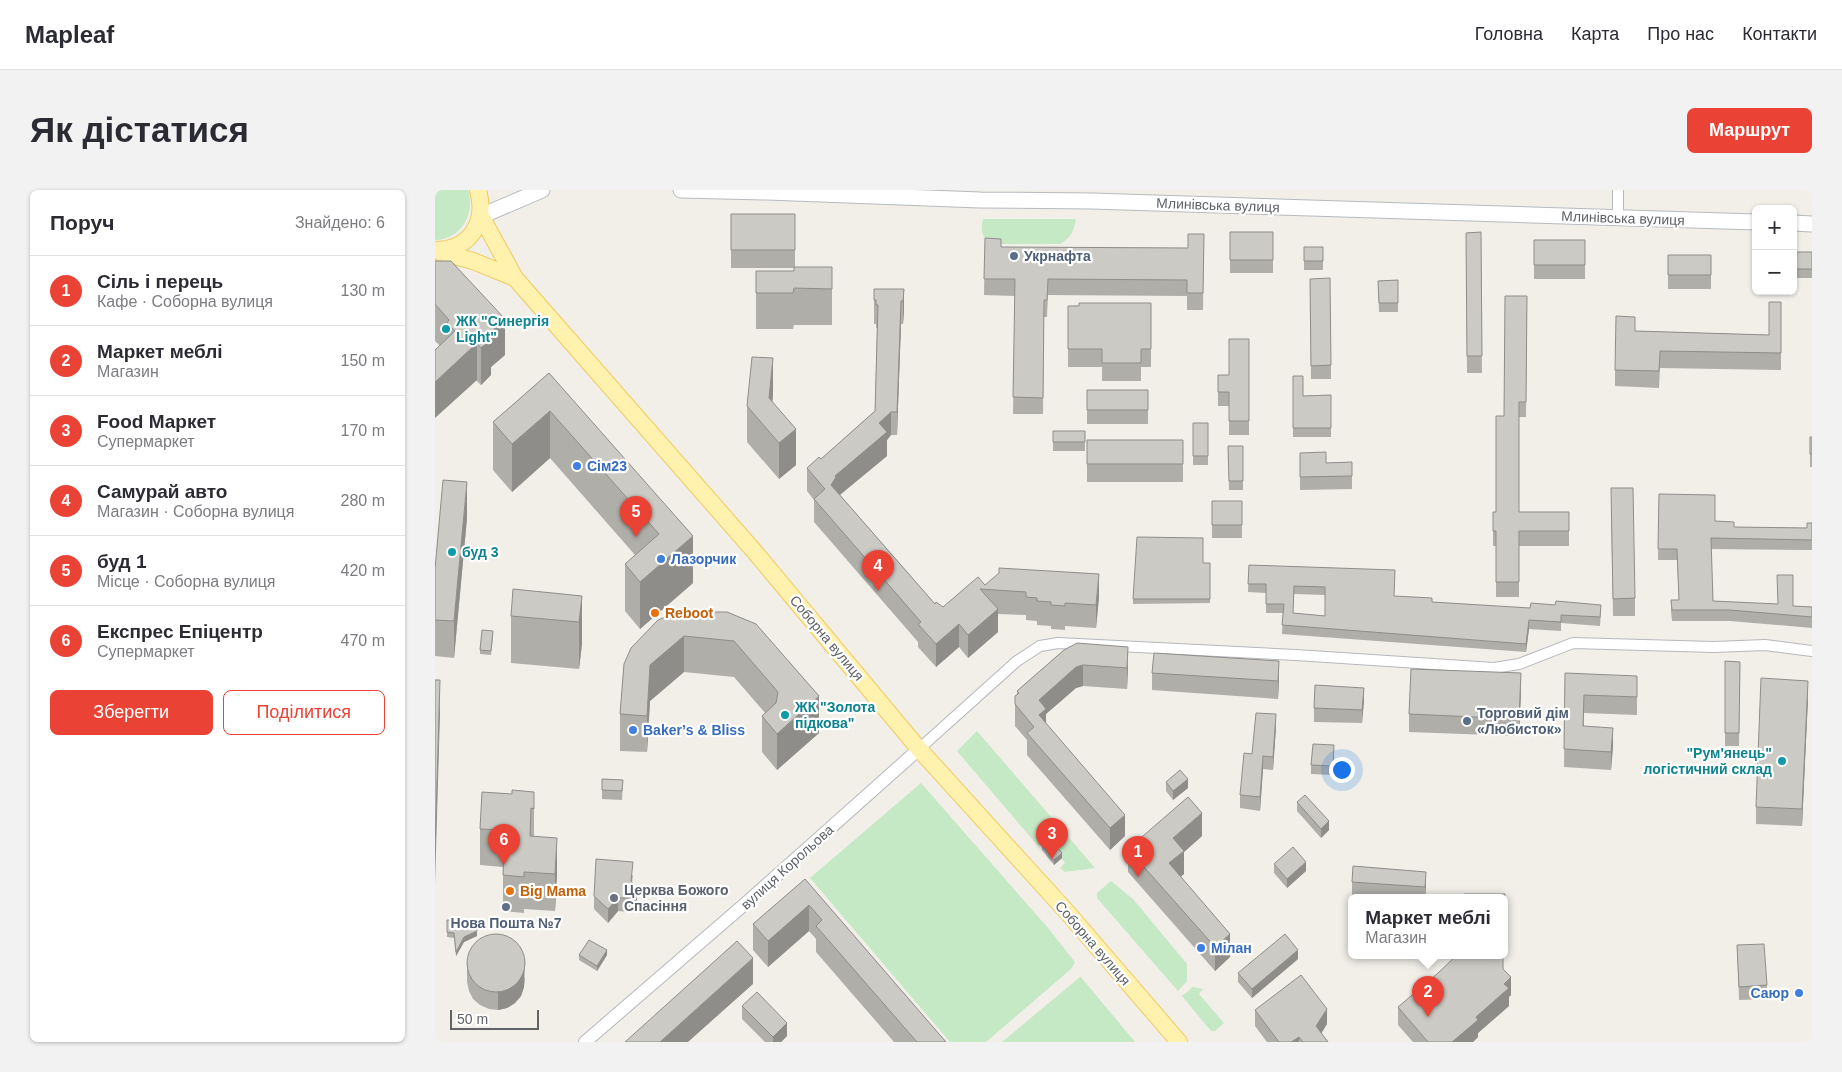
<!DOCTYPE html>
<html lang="uk">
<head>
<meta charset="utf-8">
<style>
  body { margin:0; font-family:Helvetica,sans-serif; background:#f2f2f3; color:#2b2b33 }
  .controls { position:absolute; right:15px; top:15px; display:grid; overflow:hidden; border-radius:8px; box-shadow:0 1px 4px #0004 }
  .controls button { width:45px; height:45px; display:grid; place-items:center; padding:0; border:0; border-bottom:1px solid #e1e1e2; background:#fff; color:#2b2b33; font:25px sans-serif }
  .scale { position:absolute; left:15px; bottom:12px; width:89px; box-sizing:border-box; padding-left:5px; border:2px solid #5f6368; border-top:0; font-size:14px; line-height:18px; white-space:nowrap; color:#5f6368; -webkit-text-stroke:4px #fff; paint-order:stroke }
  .you { position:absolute; left:906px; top:579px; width:18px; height:18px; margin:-12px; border:4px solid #fff; border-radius:50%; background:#1a73e8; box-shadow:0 0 0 8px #1a73e833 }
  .badge { display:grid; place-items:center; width:32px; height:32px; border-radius:50%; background:#ea4335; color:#fff; font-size:16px; font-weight:700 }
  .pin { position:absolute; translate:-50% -41px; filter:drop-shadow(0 1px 2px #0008) }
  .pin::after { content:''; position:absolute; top:26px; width:18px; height:15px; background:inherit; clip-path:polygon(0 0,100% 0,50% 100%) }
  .popup { position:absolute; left:913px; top:704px; width:160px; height:65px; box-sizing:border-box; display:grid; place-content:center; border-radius:8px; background:#fff; filter:drop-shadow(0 1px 4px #0005); font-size:16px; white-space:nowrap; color:#7c7c81 }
  .popup b { font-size:19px; color:#2b2b33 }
  .popup::after { content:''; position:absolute; left:50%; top:100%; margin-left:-10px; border:10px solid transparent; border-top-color:#fff }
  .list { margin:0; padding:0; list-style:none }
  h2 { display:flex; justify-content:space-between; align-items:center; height:65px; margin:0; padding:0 20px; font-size:21px }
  h2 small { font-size:16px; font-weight:400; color:#7c7c81 }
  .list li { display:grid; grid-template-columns:32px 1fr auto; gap:15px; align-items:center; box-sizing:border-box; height:70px; padding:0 20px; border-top:1px solid #e1e1e2 }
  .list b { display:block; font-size:19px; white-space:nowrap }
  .list p { margin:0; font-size:16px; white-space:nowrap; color:#7c7c81 }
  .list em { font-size:16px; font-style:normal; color:#7c7c81 }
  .actions { display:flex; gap:10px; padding:15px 20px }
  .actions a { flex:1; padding:11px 0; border:1px solid #ea4335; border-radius:8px; text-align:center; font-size:18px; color:#ea4335 }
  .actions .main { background:#ea4335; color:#fff }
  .map { position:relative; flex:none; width:1377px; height:852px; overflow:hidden; border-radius:8px }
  header { display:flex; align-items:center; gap:30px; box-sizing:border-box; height:70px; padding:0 25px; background:#fff; border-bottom:1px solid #e1e1e2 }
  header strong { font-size:24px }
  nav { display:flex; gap:28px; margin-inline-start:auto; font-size:18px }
  .intro { display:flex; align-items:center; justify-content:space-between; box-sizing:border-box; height:120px; padding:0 30px }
  h1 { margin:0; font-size:35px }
  .button { padding:12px 22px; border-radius:8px; background:#ea4335; color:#fff; font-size:18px; font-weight:700 }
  main { display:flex; gap:30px; padding:0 30px }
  aside { flex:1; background:#fff; border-radius:8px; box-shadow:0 1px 4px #0004 }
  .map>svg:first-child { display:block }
  .green { fill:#c5e8c5 }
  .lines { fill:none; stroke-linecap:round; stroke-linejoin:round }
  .minor-casing { stroke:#b5b8bc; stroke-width:12 }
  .tertiary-casing { stroke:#b5b8bc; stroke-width:14 }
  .secondary-casing { stroke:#b6babf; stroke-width:17 }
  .primary-casing { stroke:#f2c960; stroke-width:18 }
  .minor { stroke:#fff; stroke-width:10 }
  .tertiary { stroke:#fff; stroke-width:12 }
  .secondary { stroke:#fff; stroke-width:15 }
  .primary { stroke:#fff2af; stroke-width:16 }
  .wall { fill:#afaea9; fill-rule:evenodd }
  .shaded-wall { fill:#8f8d8a }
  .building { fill:#cccac5; stroke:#8f8d8a; fill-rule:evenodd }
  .service-dot { fill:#5c6f8a; stroke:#fff; stroke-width:2 }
  .culture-dot { fill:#0f9aa8; stroke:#fff; stroke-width:2 }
  .shop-dot { fill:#3f7fe0; stroke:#fff; stroke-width:2 }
  .food-dot { fill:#e8710a; stroke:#fff; stroke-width:2 }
  .worship-dot { fill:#6b7280; stroke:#fff; stroke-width:2 }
  .labels { text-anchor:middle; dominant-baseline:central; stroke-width:4.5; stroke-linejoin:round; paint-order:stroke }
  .street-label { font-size:14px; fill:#5f6368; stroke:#fff }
  .service-label { font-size:14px; font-weight:bold; fill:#4e5e75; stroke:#fff; text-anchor:start }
  .culture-label { font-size:14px; font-weight:bold; fill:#0d838f; stroke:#fff; text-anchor:start }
  .shop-label { font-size:14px; font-weight:bold; fill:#366cbe; stroke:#fff; text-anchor:start }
  .food-label { font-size:14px; font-weight:bold; fill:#c56008; stroke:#fff; text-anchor:start }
  .worship-label { font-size:14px; font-weight:bold; fill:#5b616d; stroke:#fff; text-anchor:start }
</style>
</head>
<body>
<header>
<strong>Mapleaf</strong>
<nav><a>Головна</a><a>Карта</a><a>Про нас</a><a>Контакти</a></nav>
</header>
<div class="intro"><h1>Як дістатися</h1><a class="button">Маршрут</a></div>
<main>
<aside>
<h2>Поруч<small>Знайдено: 6</small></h2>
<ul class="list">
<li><span class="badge">1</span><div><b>Сіль і перець</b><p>Кафе · Соборна вулиця</p></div><em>130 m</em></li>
<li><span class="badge">2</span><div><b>Маркет меблі</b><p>Магазин</p></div><em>150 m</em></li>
<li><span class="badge">3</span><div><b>Food Маркет</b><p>Супермаркет</p></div><em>170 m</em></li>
<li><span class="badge">4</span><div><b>Самурай авто</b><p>Магазин · Соборна вулиця</p></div><em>280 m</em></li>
<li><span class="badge">5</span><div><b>буд 1</b><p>Місце · Соборна вулиця</p></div><em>420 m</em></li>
<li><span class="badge">6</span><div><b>Експрес Епіцентр</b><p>Супермаркет</p></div><em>470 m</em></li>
</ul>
<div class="actions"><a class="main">Зберегти</a><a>Поділитися</a></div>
</aside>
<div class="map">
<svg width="1377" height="852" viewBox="0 0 1377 852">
  <rect width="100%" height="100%" fill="#f1efe8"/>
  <path class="green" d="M0,0h33c8,23 -7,50 -33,50z
    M548,29h93c-2,12 -5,19 -16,25h-63c-15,-2 -17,-13 -14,-25z
    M542,541l118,137 -30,4 -5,-4 5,-5 -15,-19 -6,5 -4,-4 -2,1 -81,-95z
    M486,593l127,145 27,34 -4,7 -85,73h-36l-140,-164z
    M676,691l22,18 54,65v17l-9,10 -81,-93v-5z
    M645,786l55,66h-133l78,-65z
    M758,797l10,2 -4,5 25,29 -9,8h-4l-29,-35z"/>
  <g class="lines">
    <g class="minor-casing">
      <path id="minor" d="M1183,28v-28
        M484,559l98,-88 23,-15 18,-3 238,12 198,13 25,-4 54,-21 141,4 51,-2 47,6"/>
    </g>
    <g class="tertiary-casing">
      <path id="tertiary" d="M150,852l161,-139 173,-154"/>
    </g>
    <g class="secondary-casing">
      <path id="secondary" d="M246,0l86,2 213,8 112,1 664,21
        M46,26l61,-26
        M1358,33l19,1"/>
    </g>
    <g class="primary-casing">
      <path id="primary" d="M46,26l34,62 239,273 165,198 148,163 112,130
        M0,60c35,0 52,-27 43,-60
        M5,62l33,9 42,17"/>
    </g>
    <use href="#minor" class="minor"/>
    <use href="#tertiary" class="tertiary"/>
    <use href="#secondary" class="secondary"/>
    <use href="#primary" class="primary"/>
  </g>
  <path class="wall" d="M296,24h64v53h37v58h-38l-1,4h-37v-58h38v-3h-63z
    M795,42h43v41h-43z
    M1046,42l1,141h-15l-1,-140z
    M769,44l-1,76h-16v-14l-139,-1 -1,22h-3l-1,97h-30l2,-118 -31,-1 1,-57 16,9 187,1z
    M1099,50h51v39h-51z
    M869,57h19v23h-19z
    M1358,62h19v26h-19z
    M1233,65h43v34h-43z
    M0,71l70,94 -14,12v8l-10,10 -46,-44z
    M875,89l21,86v14h-20z
    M963,90v32h-19l-1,-31z
    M439,99h30l-1,35h-2l-4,111h-6l-4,5v16l-47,39 95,109 8,3 42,-22 114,12 -3,31 -31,-2v4l-14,-1v-3l-14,-1v-4l-11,-1v-5l-28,-1v18l-30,26 -9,-11 -23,20 -18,-20v-5l-104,-120v-22l-7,-9v-23l14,-9 54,-48 2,-83h-1v-4h-2z
    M1092,106l-1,121h-7v95h50v34h-50v51h-23v-51h-3v-34h3l8,-96z
    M1346,112v68l-121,-2 -1,20 -44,-2v-16l20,-39 134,4z
    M716,113v64h-10v14h-39v-14h-34v-61z
    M814,149v96h-20v-29h-11v-31h11z
    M114,183l144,210 -53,46 -15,-18v-47l10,-9 -85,-97 -38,34 -19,-22v-48z
    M858,186l10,20 28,-1v42h-38z
    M652,200h61v34h-61z
    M338,205l-1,7 24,63 -17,14 -32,-37v-36z
    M758,233h15v42h-15z
    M618,241h32v20h-32z
    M1377,247v30h-2v-13z
    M652,250h96v42h-96z
    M793,256h15v44h-14z
    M865,263l26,10 26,-1v27l-52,1z
    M1224,304l56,27 19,6 73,1 5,-5v27l-101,-1 2,52 99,6v21l-82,-7h-58l-1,-10v-11h8l-2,-40h-19z
    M777,311h30v37h-30z
    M1176,316l24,92v18h-22z
    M32,328l-13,140 -19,-2v-87z
    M768,373h7v40l-77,1v-5z
    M814,375l145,31 38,6 169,11 -1,13 -39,-3v8l-32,-2 -3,23 -244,-18 1,-21h-17v-20l-18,-1zM859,404l31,1v21l-32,-3z
    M147,406v48l-3,25 -68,-6v-47z
    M292,422l92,121 -42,37 -15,-18v-36l3,-3 -31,-36 -50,-5 -34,29 -3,51 -27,-1v-37l4,-50z
    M58,446l-2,19 -11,-1v-4z
    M629,460l64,18 -1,21 -44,-3 -7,2 -30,26v9l79,113 -15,14 -83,-95v-15l-12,-14v-30l2,-2v-3z
    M1290,471l15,1 -1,84h-14z
    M717,483l127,5 -1,21 -126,-9z
    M1130,483l72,20v22l-53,-2v13l29,20 -2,24 -47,-3z
    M1086,501l-2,45 -110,-4v-18z
    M1373,508l-6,128 -46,-2v-17z
    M929,511l-2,22 -48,-1v-14z
    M841,537l-3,43 -10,-1 -3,42 -20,-3v-13l12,-41z
    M899,555l-1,30 -22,-1v-9z
    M167,589l21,1 -1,20 -20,-1z
    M731,592l22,6 -15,12 -7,-9z
    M99,602v44l23,38 -2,37 -31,-2v4l-21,-2v-44l-23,-2v-36l32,-35z
    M862,612l32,28 -8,8 -24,-27z
    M767,646l-18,16v22l-3,2 49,81 -15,14 -87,-99v-23z
    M607,655l20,13 -8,7 -12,-15z
    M839,674l32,7 -19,17 -13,-15z
    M198,685l-1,8 5,20 -7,9 -12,-1 -10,12 -14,-14v-13z
    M370,689l141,163h-52l-78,-90v-13l-7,-8 -41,36 -15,-17v-26z
    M917,692l74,3 -1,13h-28l-45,-3z
    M12,730l30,2v14l-13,6 -8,14 -2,-18 -7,-1z
    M1302,755l30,40v14l-28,1z
    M144,765h28l-10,16 -18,-11z
    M863,769l-46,39 -14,-16v-9z
    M32,774l58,14 -1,9 -3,9 -6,7 -8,5 -9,2 -9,-1 -9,-4 -7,-6 -4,-8 -2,-9z
    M1068,780l8,25 -2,2v9l-31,27v4l-5,5h-60l-15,-17v-18z
    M307,816l45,30 -6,6h-16l-23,-23z
    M820,820l72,14 -6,9 7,9h-61l-12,-16z"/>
  <path class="shaded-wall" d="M469,99v24l-1,11v-23z
    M466,111v23l-4,111v-23z
    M70,129v36l-14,12v8l-10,10v-37l6,-13z
    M42,153v37l-42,38v-36z
    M338,168v37l-4,37v-34z
    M115,221v47l-38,34v-48z
    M456,222v23l-4,5v16l-51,42 -5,-13 4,-9 44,-53z
    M361,239v36l-17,14v-36z
    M32,292v36l-13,140v-37z
    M258,346v47l-53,46v-47z
    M664,384v23l-3,31v-23z
    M147,406v48l-3,25v-47z
    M563,419v23l-30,26v-23z
    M1094,430v9l-3,23v-8z
    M524,434v23l-23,20v-23z
    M249,446v36l-34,29 -3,51v-36l3,-51z
    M693,457v21l-1,21v-21z
    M844,471v17l-1,21v-18z
    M648,475v21l-7,2 -30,26v16l-7,6v-36l37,-33z
    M1086,483v18l-2,45v-17z
    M5,490v34l-5,170v-34z
    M1373,491v17l-6,128v-17z
    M929,498v13l-2,22v-13z
    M384,506v37l-42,37v-36z
    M841,524v13l-3,43v-13z
    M1178,538v18l-2,24v-18z
    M828,566v13l-3,42v-14z
    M753,589v9l-15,12v-9z
    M767,623v23l-18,16v22l-15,12v-23l4,-25z
    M690,625v21l-15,14v-22z
    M894,631v9l-8,8v-9z
    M122,648v36l-2,37v-37z
    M627,663v5l-8,7v-5z
    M871,672v9l-19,17v-9z
    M991,682v13l-1,13v-11z
    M202,699v14l-7,9v-14z
    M183,708v13l-10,12v-14z
    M374,715v26l-41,36v-26z
    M42,741v5l-13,6 -8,14v-4l8,-15z
    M795,744v23l-15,14v-24z
    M172,760v5l-10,16v-5z
    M863,760v9l-46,39v-9z
    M318,768v26l-65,58h-28z
    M90,770l-1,27 -3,9 -6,7 -8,5 -9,2v-18z
    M1076,787v18l-2,2v9l-31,27v4l-5,5h-21z
    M892,819v15l-11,18v-16z
    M352,833v13l-6,6h-8v-5z
    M864,847v5h-8z"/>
  <path class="building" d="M296,24h64v36h-64z
    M795,42h43v28h-43z
    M1046,42l1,124h-15l-1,-123z
    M753,44h16l-1,59h-16v-13l-139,-1 -1,21h-3l-1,98 -30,-1 2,-118h-31l1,-41 16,1v8l187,1z
    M1099,50h51v25h-51z
    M869,57h19v14h-19z
    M1358,62h19v17h-19z
    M1233,65h43v20h-43z
    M0,71h16l54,58 -18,16 4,4 -10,9 -4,-5 -42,39v-32l20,-19 -8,-8 2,-3 -14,-16z
    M359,77h38v22l-38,-1 -1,5h-37v-22h38z
    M895,88l1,87 -20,1 -1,-87z
    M963,90v23h-19l-1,-22z
    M439,99h30l-1,12h-2l-4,111h-6l-12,11 8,9 -52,44 1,1 -5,8 104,119 1,-2 7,5 35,-30 7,8 14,-12v-5l100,6 -3,31 -31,-2v3l-14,-1v-3l-14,-1v-3l-11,-1v-5l-46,-3 18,20 -30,26 -9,-11 -23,20 -18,-20 3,-2 -107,-123 11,-10 -18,-21 12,-11 2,2 54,-48 3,-106h-2v-5h-2z
    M1070,106h22l-1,106h-7v110h50v19h-50v51h-23v-51h-3v-19h3v-96h8z
    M1334,112h12v51l-121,-2 -1,20 -44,-1 1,-54 19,1v14l134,4z
    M644,113h72v46h-10v14h-39v-14h-34v-43h11z
    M794,149h20v82h-20v-29h-11v-17h11z
    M317,167l21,1 -4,40 27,31 -17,14 -32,-37z
    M114,183l144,163 -53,46 -15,-18 34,-30 -109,-123 -38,33 -19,-22z
    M858,186h10v20l28,-1v33h-38z
    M652,200h61v20h-61z
    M758,233h15v33h-15z
    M618,241h32v11h-32z
    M1375,247h2v17h-2z
    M652,250h96v24h-96z
    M793,256h15v35h-14z
    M891,262v11l26,-1v14l-52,1v-24z
    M8,290l24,2 -13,139 -19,-1v-51z
    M1176,298h22l2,110 -22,1z
    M1224,304l56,1v26l19,1v5l73,1v-5h5v17l-101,-2 2,63 65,3 -1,-29h16v31l19,1v10l-82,-7h-58l-1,-10h8l-2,-51h-19z
    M777,311h30v24h-30z
    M702,347l66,1v25h7v36h-77z
    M814,375l146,5 -1,26 38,2v4l98,6 1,-5 24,2 1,-4 45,4 -1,12 -39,-2v7l-32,-2 -3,24 -244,-19 2,-21h-18v-20h-18zM859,396l31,1v29l-32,-3z
    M78,399l69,7 -3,26 -68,-6z
    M243,422h49l29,12 63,72 -42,38 -15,-18 14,-13 2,-11 -44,-51 -50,-5 -34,29 -3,51 -27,-2 4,-50 7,-16 27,-28z
    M47,440l11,1 -2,20 -11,-1z
    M642,453l51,4 -1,21 -44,-3 -7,2 -37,33 7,9 -7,6 86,100 -15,13 -83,-95 7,-6 -19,-23v-8l4,-3 -2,-2 47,-41z
    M719,463l125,8 -1,20 -126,-8z
    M1290,471l15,1 -1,71h-14z
    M976,479l110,4 -2,46 -110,-5z
    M1130,483l72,3v21l-53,-2 -1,31 30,2 -2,24 -47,-3z
    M1326,488l47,3 -6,128 -46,-2z
    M0,490h5l-5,170z
    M880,495l49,3 -2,22 -48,-2z
    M821,523l20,1 -3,43 -10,-1 -3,41 -20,-2 4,-42 8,1z
    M878,554l21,1 -1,21 -22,-1z
    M745,580l8,9 -15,12 -7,-9z
    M167,589l21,1 -1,11 -20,-1z
    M77,600l22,2v17l-3,-1 -1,28 27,2 -2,36 -31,-2v5l-21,-2 2,-45 -25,-1 2,-37 30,2z
    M870,605l24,26 -8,8 -24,-27z
    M753,607l14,16 -29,25 11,13 -15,12 61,71 -15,13 -87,-98z
    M615,649l12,14 -8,7 -12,-15z
    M858,657l13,15 -19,17 -13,-15z
    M161,669l37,3 -2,19 6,8 -7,9h-12l-10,11 -14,-13z
    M918,676l73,6 -1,15 -73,-5z
    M370,689l141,163h-29l-101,-116 6,-6 -13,-15 -41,36 -15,-17z
    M1029,704h41l-1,14v-10h-40z
    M12,730l30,2v9l-13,6 -8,15 -2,-19 -7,-1z
    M850,744l13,16 -46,39 -14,-16z
    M32 773a29 29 0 1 1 58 0a29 29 0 1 1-58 0Z
    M154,750l18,10 -10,16 -18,-11z
    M302,751l16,17 -93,84h-35z
    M1329,754l3,41 -28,2 -2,-42z
    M1021,766h47v13l8,8 -7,7 5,4 -33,29 2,3 -26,22h-24l-30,-35 40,-34z
    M866,785l26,34 -11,17 12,16h-25l-4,-5 -8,5h-12l-24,-32z
    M322,802l30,31 -14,14 -31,-31z"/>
  <g class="service-dot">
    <circle cx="579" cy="66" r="5"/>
    <circle cx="1032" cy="531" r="5"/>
    <circle cx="71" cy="717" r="5"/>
  </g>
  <g class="culture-dot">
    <circle cx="11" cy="139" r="5"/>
    <circle cx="17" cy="362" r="5"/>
    <circle cx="350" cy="525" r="5"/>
    <circle cx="1347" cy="571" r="5"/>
  </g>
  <g class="shop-dot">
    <circle cx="142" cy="276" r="5"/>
    <circle cx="226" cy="369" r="5"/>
    <circle cx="198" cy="540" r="5"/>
    <circle cx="766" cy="758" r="5"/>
    <circle cx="1364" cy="803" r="5"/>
  </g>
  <g class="food-dot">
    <circle cx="220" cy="423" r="5"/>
    <circle cx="75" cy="701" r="5"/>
  </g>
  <circle class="worship-dot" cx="179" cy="708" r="5"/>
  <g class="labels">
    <g class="street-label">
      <text transform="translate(783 15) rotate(2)">Млинівська вулиця</text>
      <text transform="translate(1188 28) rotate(2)">Млинівська вулиця</text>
      <text transform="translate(392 448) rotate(50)">Соборна вулиця</text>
      <text transform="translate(352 677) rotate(-42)">вулиця Корольова</text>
      <text transform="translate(658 753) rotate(49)">Соборна вулиця</text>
    </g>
    <g class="service-label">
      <text x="589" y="66">Укрнафта</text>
      <text x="1042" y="523">Торговий дім<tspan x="1042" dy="16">«Любисток»</tspan></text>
      <text x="71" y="733" text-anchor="middle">Нова Пошта №7</text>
    </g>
    <g class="culture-label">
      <text x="21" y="131">ЖК "Синергія<tspan x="21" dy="16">Light"</tspan></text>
      <text x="27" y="362">буд 3</text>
      <text x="360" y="517">ЖК "Золота<tspan x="360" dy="16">підкова"</tspan></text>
      <text x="1337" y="563" text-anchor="end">"Рум'янець"<tspan x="1337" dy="16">логістичний склад</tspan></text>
    </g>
    <g class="shop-label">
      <text x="152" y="276">Сім23</text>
      <text x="236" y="369">Лазорчик</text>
      <text x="208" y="540">Bakerʼs &amp; Bliss</text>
      <text x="776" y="758">Мілан</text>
      <text x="1354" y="803" text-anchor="end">Саюр</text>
    </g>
    <g class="food-label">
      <text x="230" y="423">Reboot</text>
      <text x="85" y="701">Big Mama</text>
    </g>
    <g class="worship-label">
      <text x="189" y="700">Церква Божого<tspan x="189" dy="16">Спасіння</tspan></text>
    </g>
  </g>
</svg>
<div class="controls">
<button>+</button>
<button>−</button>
</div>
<div class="scale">50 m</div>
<div class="you"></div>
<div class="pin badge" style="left:703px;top:687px">1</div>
<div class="pin badge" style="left:993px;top:827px">2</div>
<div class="popup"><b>Маркет меблі</b>Магазин</div>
<div class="pin badge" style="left:617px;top:669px">3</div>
<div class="pin badge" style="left:443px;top:401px">4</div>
<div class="pin badge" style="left:201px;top:347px">5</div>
<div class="pin badge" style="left:69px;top:675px">6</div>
</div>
</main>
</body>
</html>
